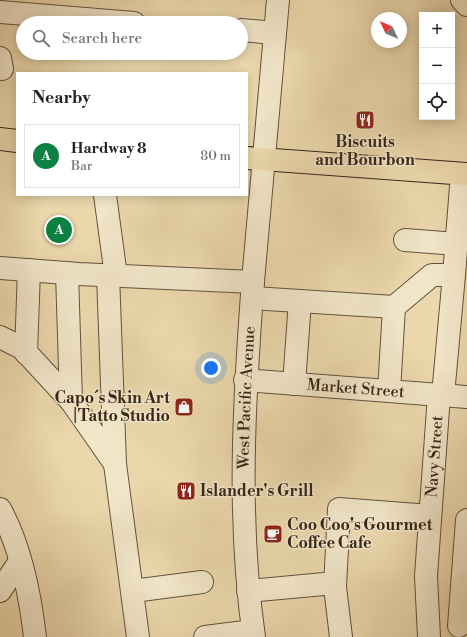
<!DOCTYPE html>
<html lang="en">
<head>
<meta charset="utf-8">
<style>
  body { margin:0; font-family:"Libre Bodoni",serif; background:#f2f2f2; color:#222 }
  .controls { position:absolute; right:12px; top:12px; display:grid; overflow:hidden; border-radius:0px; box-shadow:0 2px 10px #0003 }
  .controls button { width:36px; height:36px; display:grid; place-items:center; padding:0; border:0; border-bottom:1px solid #e0e0e0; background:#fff; color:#222; font:20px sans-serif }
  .compass { position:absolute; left:371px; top:12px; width:36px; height:36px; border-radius:50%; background:#fff; box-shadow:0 2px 10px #0003; rotate:314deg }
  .you { position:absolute; left:211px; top:368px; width:14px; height:14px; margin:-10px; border:3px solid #fff; border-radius:50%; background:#1a73e8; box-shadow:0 0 0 6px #1a73e833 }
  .badge { display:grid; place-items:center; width:26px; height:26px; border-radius:50%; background:#0b8043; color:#fff; font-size:13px; font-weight:700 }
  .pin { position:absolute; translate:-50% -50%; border:2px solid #fff; box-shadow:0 1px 4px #0006 }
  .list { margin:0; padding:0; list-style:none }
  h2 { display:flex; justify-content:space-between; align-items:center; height:52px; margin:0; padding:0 16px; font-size:17px }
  h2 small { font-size:13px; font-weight:400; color:#767676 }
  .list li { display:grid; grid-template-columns:26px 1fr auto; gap:12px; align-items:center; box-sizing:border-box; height:64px; margin:0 8px 8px; padding:0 8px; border:1px solid #e0e0e0; border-radius:0px }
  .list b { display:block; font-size:15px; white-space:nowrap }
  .list p { margin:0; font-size:13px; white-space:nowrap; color:#767676 }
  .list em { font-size:13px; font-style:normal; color:#767676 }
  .icon { flex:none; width:22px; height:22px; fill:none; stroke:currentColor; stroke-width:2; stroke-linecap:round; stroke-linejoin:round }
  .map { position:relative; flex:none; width:467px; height:637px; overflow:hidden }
  .search { position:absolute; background:#fff; box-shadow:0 2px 10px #0003; left:16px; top:16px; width:232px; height:44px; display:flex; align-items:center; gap:10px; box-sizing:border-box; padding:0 14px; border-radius:22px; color:#767676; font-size:15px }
  .panel { position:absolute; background:#fff; box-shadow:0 2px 10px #0003; left:16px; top:72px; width:232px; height:124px; border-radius:0px }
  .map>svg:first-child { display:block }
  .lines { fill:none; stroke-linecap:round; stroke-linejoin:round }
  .minor-casing { stroke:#63523e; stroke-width:24 }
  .major-casing { stroke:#362519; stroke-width:24 }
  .minor { stroke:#f1e5c8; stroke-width:22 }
  .major { stroke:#ead7ab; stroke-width:22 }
  .labels { text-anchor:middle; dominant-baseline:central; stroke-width:3; stroke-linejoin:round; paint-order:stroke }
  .poi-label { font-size:16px; font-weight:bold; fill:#362519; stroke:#f1e5c8; text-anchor:start }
  .street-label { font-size:16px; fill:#362519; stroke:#f1e5c8 }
</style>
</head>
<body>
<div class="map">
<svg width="467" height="637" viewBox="0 0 467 637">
  <rect width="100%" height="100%" fill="#ead7ab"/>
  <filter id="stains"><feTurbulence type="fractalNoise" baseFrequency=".005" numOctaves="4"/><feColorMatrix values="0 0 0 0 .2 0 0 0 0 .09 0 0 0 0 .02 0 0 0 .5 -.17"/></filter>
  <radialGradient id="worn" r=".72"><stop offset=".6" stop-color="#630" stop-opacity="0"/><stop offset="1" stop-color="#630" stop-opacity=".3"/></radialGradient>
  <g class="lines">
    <g class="minor-casing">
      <g id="minor">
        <path d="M462,0l5,5"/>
        <path d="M0,12l134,11"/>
        <path d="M241,30l34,3"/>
        <path d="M0,58l2,11"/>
        <path d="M105,195l11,81"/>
        <path d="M405,240l52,4"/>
        <path d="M0,268l79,6 174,8"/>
        <path d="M67,273l4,128"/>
        <path d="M252,298l142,9"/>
        <path d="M0,337l22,11 49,53 44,63 -7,-189"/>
        <path d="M26,353l3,-83"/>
        <path id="s1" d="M245,380l222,17"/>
        <path d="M294,384l6,-83"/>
        <path d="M389,391l5,-84 38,-32h22l8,-101"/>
        <path d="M443,395l11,-120"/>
        <path d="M115,464l23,173"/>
        <path d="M0,509c21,38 30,85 35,128"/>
        <path d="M0,591l20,-30"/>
        <path d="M133,591l69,-9"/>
        <path d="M248,591l87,-8"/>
        <path d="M459,626l8,-106"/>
        <path d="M205,637l48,-6"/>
        <path id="s2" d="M254,637c-17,-118 -10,-237 -1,-356 8,-93 16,-187 25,-281"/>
        <path d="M341,637l-6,-50 4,-78 91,7"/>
        <path id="s3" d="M429,637l-3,-61 13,-181"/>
      </g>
    </g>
    <g class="major-casing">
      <path id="major" d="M0,139l17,2
        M247,158l220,16"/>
    </g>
    <use href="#minor" class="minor"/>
    <use href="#major" class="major"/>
  </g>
  <defs>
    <g id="restaurant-square" transform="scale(1)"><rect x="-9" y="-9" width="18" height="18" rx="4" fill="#8f2418" stroke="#f1e5c8"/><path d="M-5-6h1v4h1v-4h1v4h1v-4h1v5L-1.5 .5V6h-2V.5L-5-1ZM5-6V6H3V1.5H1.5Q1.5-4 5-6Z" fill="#fff"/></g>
    <g id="shop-square" transform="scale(1)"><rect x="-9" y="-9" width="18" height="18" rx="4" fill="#8f2418" stroke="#f1e5c8"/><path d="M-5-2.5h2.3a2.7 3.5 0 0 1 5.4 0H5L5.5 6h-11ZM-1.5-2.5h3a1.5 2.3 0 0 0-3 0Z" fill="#fff"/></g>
    <g id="cafe-square" transform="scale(1)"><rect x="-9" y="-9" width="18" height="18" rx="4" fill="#8f2418" stroke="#f1e5c8"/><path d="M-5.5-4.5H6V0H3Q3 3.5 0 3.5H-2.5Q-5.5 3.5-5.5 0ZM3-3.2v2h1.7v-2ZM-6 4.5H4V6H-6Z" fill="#fff"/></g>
  </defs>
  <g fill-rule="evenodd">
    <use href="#restaurant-square" x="365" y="120"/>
    <use href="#shop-square" x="184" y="407"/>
    <use href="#restaurant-square" x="186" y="491"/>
    <use href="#cafe-square" x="273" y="534"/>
  </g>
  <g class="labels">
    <g class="poi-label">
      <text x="365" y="142" text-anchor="middle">Biscuits<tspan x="365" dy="18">and Bourbon</tspan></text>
      <text x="170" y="398" text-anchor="end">Capo´s Skin Art<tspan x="170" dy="18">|Tatto Studio</tspan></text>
      <text x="200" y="491">Islander's Grill</text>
      <text x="287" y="525">Coo Coo's Gourmet<tspan x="287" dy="18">Coffee Cafe</tspan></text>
    </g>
    <g class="street-label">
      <text stroke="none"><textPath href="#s1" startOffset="111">Market Street</textPath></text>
      <text stroke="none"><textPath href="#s2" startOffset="240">West Pacific Avenue</textPath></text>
      <text stroke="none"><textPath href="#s3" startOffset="181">Navy Street</textPath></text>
    </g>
  </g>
  <rect width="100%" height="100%" filter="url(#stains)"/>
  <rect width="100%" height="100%" fill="url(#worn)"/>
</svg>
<div class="controls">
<button>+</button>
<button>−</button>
<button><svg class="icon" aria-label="locate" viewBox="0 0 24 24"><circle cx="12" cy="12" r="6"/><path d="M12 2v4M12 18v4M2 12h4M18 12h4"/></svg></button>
</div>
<svg class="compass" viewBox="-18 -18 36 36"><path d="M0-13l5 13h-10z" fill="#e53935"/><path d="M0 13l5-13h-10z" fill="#767676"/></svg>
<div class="you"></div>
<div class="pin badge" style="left:59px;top:230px">A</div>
<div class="search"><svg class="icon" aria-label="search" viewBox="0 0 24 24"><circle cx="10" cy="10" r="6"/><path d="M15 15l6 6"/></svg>Search here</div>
<section class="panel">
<h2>Nearby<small></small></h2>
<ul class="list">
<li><span class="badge">A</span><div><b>Hardway 8</b><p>Bar</p></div><em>80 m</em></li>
</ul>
</section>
</div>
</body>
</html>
